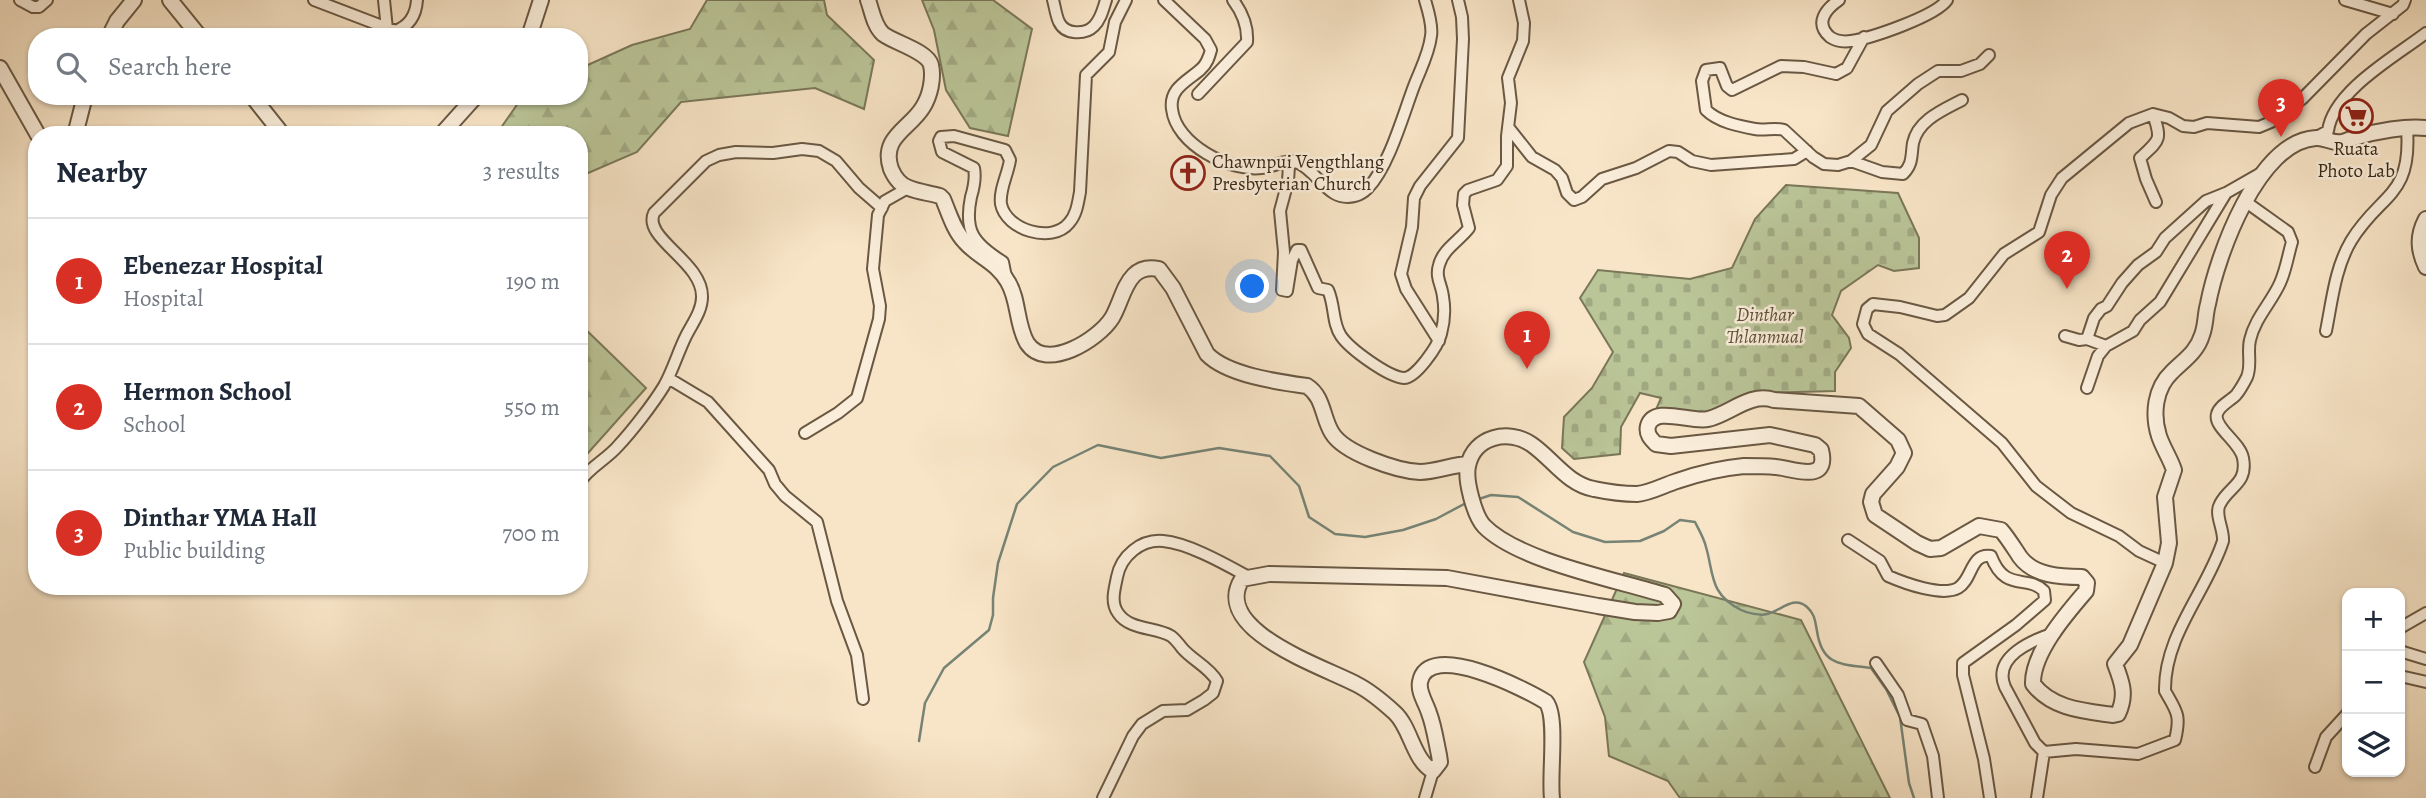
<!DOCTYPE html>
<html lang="en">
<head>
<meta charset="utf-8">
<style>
  body { margin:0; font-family:Alegreya,serif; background:#f2f2f3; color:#1f2937 }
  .controls { position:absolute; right:21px; bottom:21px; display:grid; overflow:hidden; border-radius:14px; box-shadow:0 2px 5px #0004 }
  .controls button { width:63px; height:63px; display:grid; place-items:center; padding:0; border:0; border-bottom:2px solid #e0e1e3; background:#fff; color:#1f2937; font:35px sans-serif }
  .you { position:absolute; left:1253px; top:287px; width:24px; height:24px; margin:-18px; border:5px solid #fff; border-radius:50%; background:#1a73e8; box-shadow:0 0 0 10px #1a73e833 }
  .badge { display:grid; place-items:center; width:46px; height:46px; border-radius:50%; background:#d93025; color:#fff; font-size:23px; font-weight:700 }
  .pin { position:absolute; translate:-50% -58px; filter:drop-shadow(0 2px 4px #0008) }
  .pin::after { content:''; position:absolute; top:37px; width:24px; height:21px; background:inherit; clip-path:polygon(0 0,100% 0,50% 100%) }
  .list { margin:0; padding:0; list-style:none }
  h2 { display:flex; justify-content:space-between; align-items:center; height:91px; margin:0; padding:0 28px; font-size:30px }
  h2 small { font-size:23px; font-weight:400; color:#747a83 }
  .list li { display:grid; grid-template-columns:46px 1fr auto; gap:21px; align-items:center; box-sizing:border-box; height:126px; padding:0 28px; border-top:2px solid #e0e1e3 }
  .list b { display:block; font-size:26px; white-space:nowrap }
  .list p { margin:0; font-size:23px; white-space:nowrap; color:#747a83 }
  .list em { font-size:23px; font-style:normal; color:#747a83 }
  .icon { flex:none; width:38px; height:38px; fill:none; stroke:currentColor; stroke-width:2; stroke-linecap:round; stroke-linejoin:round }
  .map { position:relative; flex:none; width:2426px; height:798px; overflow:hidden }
  .search { position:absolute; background:#fff; box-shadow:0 2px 5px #0004; left:28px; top:28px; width:560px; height:77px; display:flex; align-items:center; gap:18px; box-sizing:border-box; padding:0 24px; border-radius:28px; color:#747a83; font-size:26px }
  .panel { position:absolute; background:#fff; box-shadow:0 2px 5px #0004; left:28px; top:126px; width:560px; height:469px; border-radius:28px }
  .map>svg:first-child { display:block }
  .forest { fill:url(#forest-firs); stroke:#7a7758; stroke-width:2 }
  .cemetery { fill:url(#cemetery-stones); stroke:#7a7758; stroke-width:2 }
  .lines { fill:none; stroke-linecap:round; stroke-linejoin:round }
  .stream { stroke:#768375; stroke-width:2.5 }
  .minor-casing { stroke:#6a5843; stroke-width:14 }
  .tertiary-casing { stroke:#6a5843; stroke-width:18 }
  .minor { stroke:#faeedb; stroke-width:10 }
  .tertiary { stroke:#faeedb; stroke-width:14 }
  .labels { text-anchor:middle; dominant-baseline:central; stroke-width:5; stroke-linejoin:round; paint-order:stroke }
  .poi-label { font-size:19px; fill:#3b2917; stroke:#faeedb }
  .park-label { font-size:19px; font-style:italic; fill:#5b5037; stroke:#faeedb }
</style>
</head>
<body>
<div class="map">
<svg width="2426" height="798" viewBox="0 0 2426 798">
  <defs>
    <pattern id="forest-firs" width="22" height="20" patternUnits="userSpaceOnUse" patternTransform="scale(1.75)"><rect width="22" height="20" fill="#bac598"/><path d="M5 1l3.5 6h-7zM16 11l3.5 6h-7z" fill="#a1a982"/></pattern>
    <pattern id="cemetery-stones" width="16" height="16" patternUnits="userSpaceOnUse" patternTransform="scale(1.75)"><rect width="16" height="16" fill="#bac598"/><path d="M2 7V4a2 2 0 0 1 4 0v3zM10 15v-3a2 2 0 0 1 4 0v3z" fill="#a1a982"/></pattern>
  </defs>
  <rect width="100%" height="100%" fill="#f8e5c7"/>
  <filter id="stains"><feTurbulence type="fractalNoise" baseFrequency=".00286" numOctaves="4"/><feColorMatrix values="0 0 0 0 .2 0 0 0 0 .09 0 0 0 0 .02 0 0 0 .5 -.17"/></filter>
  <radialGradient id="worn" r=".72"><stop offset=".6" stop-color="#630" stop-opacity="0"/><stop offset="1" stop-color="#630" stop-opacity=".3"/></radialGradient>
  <path class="forest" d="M707,0h117l3,15 47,45 -10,49 -49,-21 -134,14 -44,50 -58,25v-42h-83l27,-39h56v-27l53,-24 58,-16z
    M922,0h71l39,29 -24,107 -38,-8 -24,-38 -12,-60z
    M579,323l67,65 -66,74 -1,-1z
    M1624,573l177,47 89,178h-210l-12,-17 -59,-25 -4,-39 -21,-55z"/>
  <path class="cemetery" d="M1786,185l112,8 21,45v30l-25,3 -16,-6 -37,26 -9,24 17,23 2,10 -16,24v19l-81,2 -51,24 -48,-5 6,-14 -21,-5 -19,34 -1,27 -46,5 -12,-11 2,-31 28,-29 21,-36 -33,-54 18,-28 92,9 42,-11 23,-49z"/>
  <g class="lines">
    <path class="stream" d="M1476,500l15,-5 27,2 55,35 32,10 35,-1 24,-10 16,-11 15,2c4,8 9,16 11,25 8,27 3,47 35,63 6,3 20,6 26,4 14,-3 26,-19 40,-7 8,7 8,14 10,24 5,35 24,33 54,37l15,21 14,28 9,66 5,15
      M919,741l6,-38 19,-35 45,-38 4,-15v-17l5,-35 19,-59 36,-37 45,-22 63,13 58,-10 51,8 29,30 10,31 26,17 30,3 38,-7 33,-11 30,-16"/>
    <g class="minor-casing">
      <path id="minor" d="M20,0l13,7h6l8,-7
        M314,0l81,31c15,-5 21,-16 22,-31
        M384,0l3,29
        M1053,0c2,7 3,16 6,22 6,13 26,13 35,4 7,-7 9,-17 12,-26
        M1164,0l41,39 6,11c-2,7 -4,14 -10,19 -13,12 -32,19 -29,40 4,36 58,63 90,59 12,-1 25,-10 36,-5 21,9 30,40 57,33 4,-1 10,-5 13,-8 21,-22 35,-73 46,-102 6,-16 15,-32 17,-50 2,-10 -3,-26 -6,-36
        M1839,0c-13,9 -25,23 -9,37 6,4 14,5 21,4 21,-3 85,-25 96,-41
        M2345,0l48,14
        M1864,37l-17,31 -11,6 -32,-7 -23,-1 -49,24 -5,-4 -7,-18 -14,2 -4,11 4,29c12,12 33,16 49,19 10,2 19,-2 29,1l29,27 11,7 14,1 13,-4 20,-16 16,-34 31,-27 20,-13h23l19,-7 9,-9
        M1198,94l49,-52c1,-15 -5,-30 -14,-42
        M2153,114c9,26 7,26 -13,44l6,21 10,23
        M1509,128l23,29 23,13 7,8 5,15 7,7 8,-3 20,-18 34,-11 33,-17 9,1 14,9 19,4 83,-6 13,-8
        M2317,137l11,-6c5,-40 68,-75 98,-98
        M1294,161l-5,5 -1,15 -8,30 4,41 -2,38 5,1 5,-31 5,-10h4l17,38 10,2c7,15 4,33 13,46 9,13 47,41 63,42 12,0 34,-32 37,-44 3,-11 4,-26 2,-37 -1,-12 -8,-19 -4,-32 4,-16 20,-24 30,-37l-6,-23 1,-11 4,-4 29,-10 10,-14v-30l4,-33 -3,-25 15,-37 1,-18 -5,-23
        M1851,161l31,11 21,2c10,-10 8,-18 10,-31 5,-23 30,-33 49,-43
        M1006,277l-3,-15c-30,-19 -39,-31 -32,-65 3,-10 5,-19 3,-29l-32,-16 -3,-11 2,-4 13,-1 51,14 5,10c-2,14 -11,30 -9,44 5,26 51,40 68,19 8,-9 9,-21 11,-31l6,-117 23,-23 6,-30 11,-22
        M2326,331c6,-30 9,-63 25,-90 29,-48 61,-43 56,-112
        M2065,336l14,4 8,-1 19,7
        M2087,339l7,-21 7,-9 6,-3 15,-23 16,-18 18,-13 9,-14 41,-37 20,-8
        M1439,341l-33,-52 -5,-15 11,-47 2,-29 6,-12 38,-48 5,-99 -1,-22 -4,-17
        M668,378l40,24 61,68 6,14 10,12 32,26 20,79 20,54 6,44
        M2087,388l11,-32 8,-10 27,-15 7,-11 20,-18 66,-109 35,-20
        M805,433l33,-20 19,-15 22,-79 1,-13 -7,-37 5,-54 7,-14 23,-13
        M579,483c10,-16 27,-23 39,-37 14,-15 35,-42 46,-60 9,-16 14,-34 22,-50 6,-12 16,-25 16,-39 1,-35 -60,-59 -48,-84l52,-52 13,-6 17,-3 37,1 29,-4 17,2 17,10 23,27 23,20
        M1848,540l32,21 8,15c16,7 54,21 70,12 15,-9 12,-35 33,-32 14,37 36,18 53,35l1,9 -29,25 -53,38v12l21,84 6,39
        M2165,563l-26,-12 -20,-15 -48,-23 -35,-27 -34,-43 -103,-89 -31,-20 -5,-10 4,-15 6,-5 27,3 37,9 8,-1 24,-17 35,-44 35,-22 12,-37 11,-17 67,-55 24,-9 16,4 14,8 11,1 13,-4 52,4 12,-5 31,-23 64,-65 37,-29 2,-5
        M2400,628l26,-15
        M2400,655l3,-3 23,7
        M1876,663l22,32 9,25 15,4 11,32 5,42
        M2400,676l26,6
        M2044,752l32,-3 62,5 37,-14c6,-25 2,-28 -10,-49 -1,-56 42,-100 58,-150 1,-12 -9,-27 -3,-37 9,-18 28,-20 23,-46 -3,-16 -30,-31 -26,-44 2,-8 13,-13 19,-19 4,-5 8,-12 11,-18 5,-12 0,-25 3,-37 5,-22 21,-37 30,-57 6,-13 8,-28 12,-41l-4,-10 -42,-30
        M2315,767l11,-30 21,-23
        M1103,798l30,-62 9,-12 21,-13 24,-1 17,-10 9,-7 4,-12c-8,-14 -25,-21 -35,-33 -3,-4 -7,-9 -11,-12 -16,-9 -42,-6 -53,-23 -8,-11 -3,-25 -1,-36 4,-21 24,-38 46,-36 25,2 62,23 84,35
        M1425,798l8,-27
        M2037,798l7,-46 -9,-9 -30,-56c-13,-30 27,-47 50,-54"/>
    </g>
    <g class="tertiary-casing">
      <path id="tertiary" d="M170,0l30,37
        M868,0c4,11 6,26 15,34 12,9 44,17 48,31 3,13 -1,31 -8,42 -13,22 -43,30 -32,62 3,7 9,16 18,19 9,4 21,5 31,8l3,3c6,14 11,32 22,43 13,15 32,20 43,40 11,18 8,42 19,61 19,29 71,-3 85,-25 8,-13 11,-32 22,-43 7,-7 15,-8 25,-6l14,19 34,66c20,21 71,28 100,32 17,11 15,31 25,47 12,20 65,38 88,39 16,0 31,-7 48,-8
        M109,37l8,-16 17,-21
        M529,37l12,-37
        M0,68l38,67
        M252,96l31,39
        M75,135l10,-39
        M441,135l35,-39
        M2426,219c-9,17 -8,31 0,48
        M1552,798c-3,-23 6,-82 -6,-96 -19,-12 -118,-63 -126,-20 -2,10 6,21 9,31 5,13 7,28 10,42l1,7 -7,9c-20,-11 -22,-43 -38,-58 -12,-11 -25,-22 -39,-29 -32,-17 -146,-54 -114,-105l27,-5 178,4 151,28 37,6 23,1 11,-2 4,-7 -8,-9c-48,-15 -147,-34 -181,-69 -10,-11 -19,-46 -16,-60 6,-30 41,-37 63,-22 22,15 36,40 63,45 14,3 29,5 43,5 13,-1 27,-9 40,-13 20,-7 46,-13 67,-15 10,0 22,0 32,1 15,1 54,18 45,-17l-6,-5 -45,-10 -99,11 -15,-2c-5,-5 -10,-10 -8,-18 6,-21 43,-3 60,-7 22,-5 42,-27 66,-19l85,6 39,34 6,13 -7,14 -24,27 -2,8 4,13 42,28 13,6 11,-1 38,-22 22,4c7,8 13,18 19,27 14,19 41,20 62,20l5,6 -1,8c-19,22 -54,62 -53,93 19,25 51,27 80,31l5,-1c9,-19 4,-32 -3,-50l15,-19 35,-82 4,-20 -4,-46 9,-27c-4,-12 -11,-22 -15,-34 -7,-22 -4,-48 13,-64 12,-12 25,-20 30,-37 4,-10 3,-21 6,-31 9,-48 50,-163 108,-166 9,-1 16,6 26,4 5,-1 10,-4 15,-5 20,-6 48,-11 69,-9"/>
    </g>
    <use href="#minor" class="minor"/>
    <use href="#tertiary" class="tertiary"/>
  </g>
  <defs>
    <g id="supermarket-ring" transform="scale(1.75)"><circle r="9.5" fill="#faeedb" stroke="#8f2418" stroke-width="1.5"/><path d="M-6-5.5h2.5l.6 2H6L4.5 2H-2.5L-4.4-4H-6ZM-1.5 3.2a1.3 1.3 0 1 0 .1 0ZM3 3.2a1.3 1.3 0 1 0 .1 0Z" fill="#8f2418"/></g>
    <g id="church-ring" transform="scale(1.75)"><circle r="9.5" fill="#faeedb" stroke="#8f2418" stroke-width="1.5"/><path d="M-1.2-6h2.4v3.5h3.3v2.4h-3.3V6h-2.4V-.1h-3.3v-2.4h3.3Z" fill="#8f2418"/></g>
  </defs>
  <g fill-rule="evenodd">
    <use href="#supermarket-ring" x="2356" y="116"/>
    <use href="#church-ring" x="1188" y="173"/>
  </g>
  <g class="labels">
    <g class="poi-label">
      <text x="2356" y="149">Ruata<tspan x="2356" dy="22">Photo Lab</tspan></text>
      <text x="1212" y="162" text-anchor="start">Chawnpui Vengthlang<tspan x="1212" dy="22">Presbyterian Church</tspan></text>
    </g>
    <g class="park-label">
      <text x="1765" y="315">Dinthar<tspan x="1765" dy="22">Thlanmual</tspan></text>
    </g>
  </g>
  <rect width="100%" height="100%" filter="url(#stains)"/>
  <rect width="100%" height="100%" fill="url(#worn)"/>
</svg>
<div class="controls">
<button>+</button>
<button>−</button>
<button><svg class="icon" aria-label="layers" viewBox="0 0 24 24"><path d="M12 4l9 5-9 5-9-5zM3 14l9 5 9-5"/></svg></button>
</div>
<div class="you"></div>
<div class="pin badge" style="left:1527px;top:369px">1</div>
<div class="pin badge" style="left:2067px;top:289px">2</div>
<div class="pin badge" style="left:2281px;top:137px">3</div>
<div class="search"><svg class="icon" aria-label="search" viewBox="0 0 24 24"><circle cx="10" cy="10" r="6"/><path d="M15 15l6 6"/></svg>Search here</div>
<section class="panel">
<h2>Nearby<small>3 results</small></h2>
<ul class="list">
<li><span class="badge">1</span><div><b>Ebenezar Hospital</b><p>Hospital</p></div><em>190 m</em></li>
<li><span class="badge">2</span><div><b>Hermon School</b><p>School</p></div><em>550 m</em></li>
<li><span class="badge">3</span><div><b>Dinthar YMA Hall</b><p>Public building</p></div><em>700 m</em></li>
</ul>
</section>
</div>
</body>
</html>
